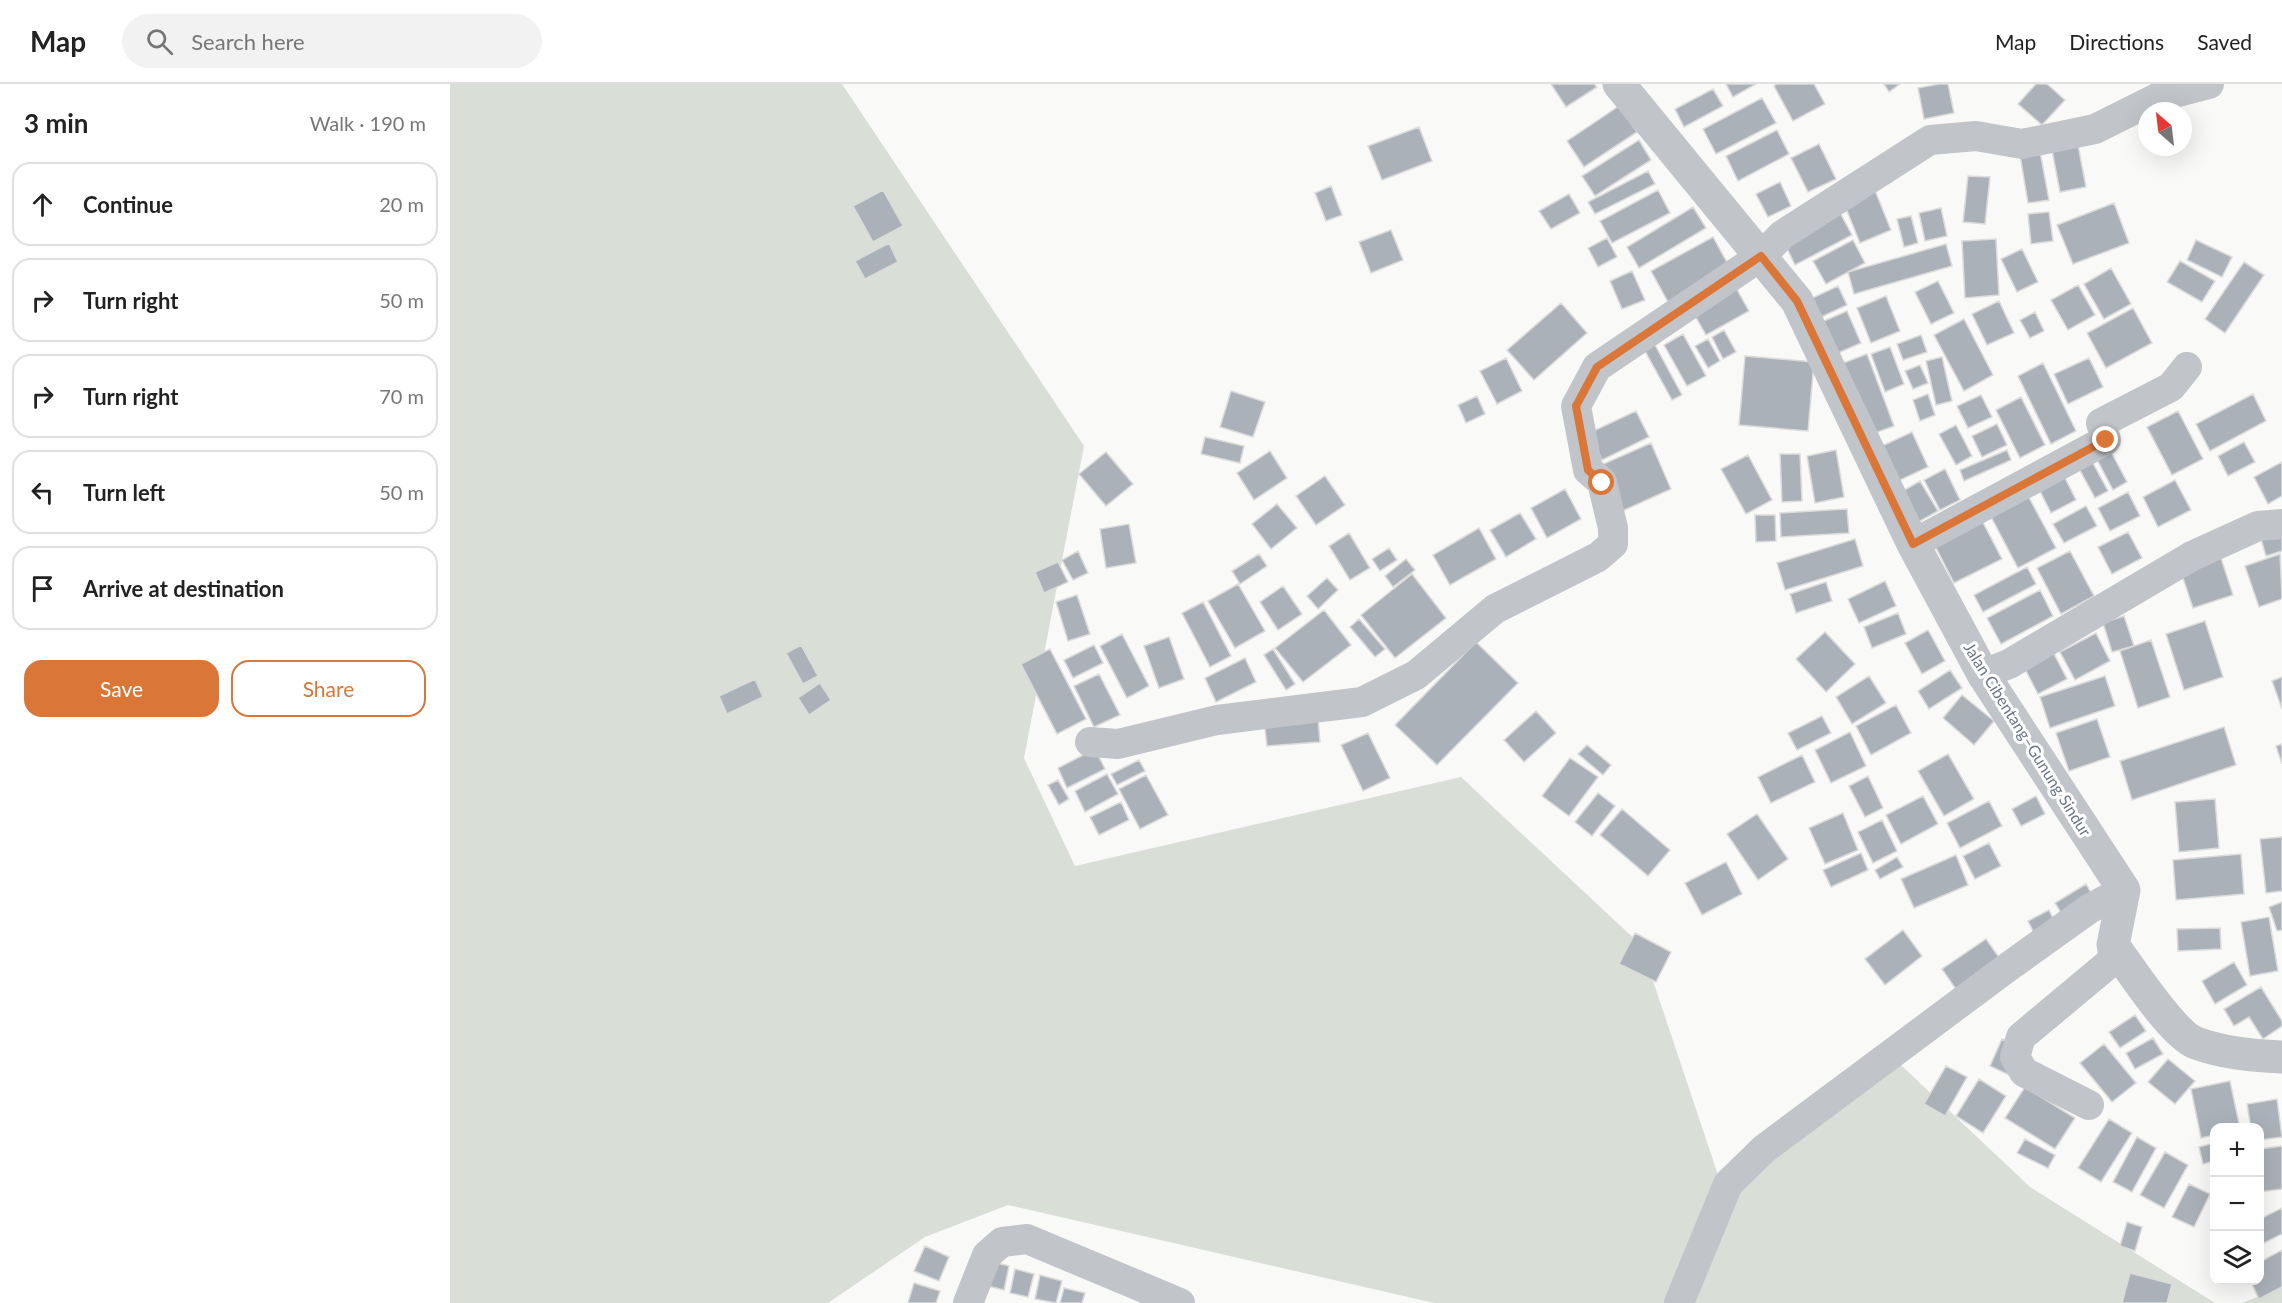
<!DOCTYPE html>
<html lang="en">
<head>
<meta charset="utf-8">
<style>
  body { margin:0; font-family:Lato,sans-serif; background:#f2f2f2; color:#222 }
  .controls { position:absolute; right:18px; bottom:18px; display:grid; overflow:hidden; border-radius:12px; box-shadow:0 6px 24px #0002 }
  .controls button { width:54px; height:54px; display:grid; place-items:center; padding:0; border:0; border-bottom:2px solid #e0e0e0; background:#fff; color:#222; font:30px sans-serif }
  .compass { position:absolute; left:1688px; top:18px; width:54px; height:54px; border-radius:50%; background:#fff; box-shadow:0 6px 24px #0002; rotate:332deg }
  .stop { position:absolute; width:18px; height:18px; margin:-14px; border:4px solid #da7637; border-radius:50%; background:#fff }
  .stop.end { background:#da7637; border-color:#fff; box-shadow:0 2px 6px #0008 }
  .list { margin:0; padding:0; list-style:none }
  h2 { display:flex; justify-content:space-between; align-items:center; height:78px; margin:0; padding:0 24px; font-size:26px }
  h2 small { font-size:20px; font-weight:400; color:#767676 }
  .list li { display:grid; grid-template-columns:39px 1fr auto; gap:18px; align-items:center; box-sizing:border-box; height:84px; margin:0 12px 12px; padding:0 12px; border:2px solid #e0e0e0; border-radius:18px }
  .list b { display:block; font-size:22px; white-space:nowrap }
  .list em { font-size:20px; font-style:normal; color:#767676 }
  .actions { display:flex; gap:12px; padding:18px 24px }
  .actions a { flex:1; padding:14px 0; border:2px solid #da7637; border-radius:18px; text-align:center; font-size:21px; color:#da7637 }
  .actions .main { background:#da7637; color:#fff }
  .icon { flex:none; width:33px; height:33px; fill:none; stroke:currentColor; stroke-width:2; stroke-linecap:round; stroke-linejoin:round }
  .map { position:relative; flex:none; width:1832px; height:1219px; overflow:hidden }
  header { display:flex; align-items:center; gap:36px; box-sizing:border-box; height:84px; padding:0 30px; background:#fff; border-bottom:2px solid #e0e0e0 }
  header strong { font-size:28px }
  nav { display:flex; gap:33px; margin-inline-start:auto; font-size:21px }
  .search { width:420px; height:54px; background:#f2f2f2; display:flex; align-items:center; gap:15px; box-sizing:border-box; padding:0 21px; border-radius:33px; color:#767676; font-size:22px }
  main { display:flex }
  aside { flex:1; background:#fff }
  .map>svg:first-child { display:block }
  .green { fill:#d9ded7 }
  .building { fill:#aab1b8; stroke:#dbdbda; stroke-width:1.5 }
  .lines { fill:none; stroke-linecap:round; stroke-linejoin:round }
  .minor { stroke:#c1c4c9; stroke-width:30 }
  .tertiary { stroke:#c1c4c9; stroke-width:33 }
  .route { stroke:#da7637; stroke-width:8 }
  .labels { text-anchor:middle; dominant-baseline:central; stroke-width:6; stroke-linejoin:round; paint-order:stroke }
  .street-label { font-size:16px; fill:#6a7687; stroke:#fff }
</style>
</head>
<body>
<header>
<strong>Map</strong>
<div class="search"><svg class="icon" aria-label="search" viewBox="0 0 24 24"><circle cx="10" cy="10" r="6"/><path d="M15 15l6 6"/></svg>Search here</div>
<nav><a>Map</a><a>Directions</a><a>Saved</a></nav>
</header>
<main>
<aside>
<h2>3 min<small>Walk · 190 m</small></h2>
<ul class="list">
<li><svg class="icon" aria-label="ahead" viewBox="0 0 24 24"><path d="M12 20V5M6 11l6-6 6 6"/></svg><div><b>Continue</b></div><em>20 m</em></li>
<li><svg class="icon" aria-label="right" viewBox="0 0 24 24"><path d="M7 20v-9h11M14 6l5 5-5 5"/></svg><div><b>Turn right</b></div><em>50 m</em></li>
<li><svg class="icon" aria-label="right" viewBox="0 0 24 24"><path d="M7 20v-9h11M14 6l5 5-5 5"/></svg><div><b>Turn right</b></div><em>70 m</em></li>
<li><svg class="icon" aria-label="left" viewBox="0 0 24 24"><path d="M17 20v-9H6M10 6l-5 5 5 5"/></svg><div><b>Turn left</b></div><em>50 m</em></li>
<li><svg class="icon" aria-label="arrive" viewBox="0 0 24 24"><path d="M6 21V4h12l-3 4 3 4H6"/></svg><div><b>Arrive at destination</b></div></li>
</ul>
<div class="actions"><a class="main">Save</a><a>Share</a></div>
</aside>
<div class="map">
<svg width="1832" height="1219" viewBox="0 0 1832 1219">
  <rect width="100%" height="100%" fill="#f9faf8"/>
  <path class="green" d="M0,0h392l242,362 -60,312 51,108 386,-89 180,168 79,236 165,-131 145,137 185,116h-781l-426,-98 -83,32 -97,66h-378z
    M1832,1203v16h-40z"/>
  <path class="building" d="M1101,0h43l3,3 -31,20z
    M1276,0h30l-23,13z
    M1327,0h37l11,20 -32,17 -19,-35z
    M1434,0h16l-11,8z
    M1489,0h9l6,29 -30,6 -6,-31z
    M1586,0h11l18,16 -23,25 -24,-21z
    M1263,5l10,17 -39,21 -9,-18z
    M1312,14l14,25 -60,31 -13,-25z
    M1169,22l18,26 -53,35 -17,-26z
    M969,43l13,34 -50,19 -14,-34z
    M1327,46l12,24 -51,27 -12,-25z
    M1189,56l12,20 -56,36 -13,-20z
    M1627,56l9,47 -26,5 -9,-47z
    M1369,60l17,35 -28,13 -17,-34z
    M1589,62l10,54 -21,3 -9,-54z
    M1198,87l7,13 -60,30 -7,-12z
    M1518,92l22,1 -5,47 -22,-2z
    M1330,98l11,24 -23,11 -12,-23z
    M881,102l11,29 -16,6 -11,-28z
    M1424,104l17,42 -31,13 -17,-42z
    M433,106l20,36 -30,16 -20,-36z
    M1208,106l12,23 -58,30 -12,-22z
    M1119,110l11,19 -29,16 -12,-18z
    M1664,119l15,40 -56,21 -16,-39z
    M1243,123l13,21 -67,40 -12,-21z
    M1491,124l6,28 -22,5 -6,-28z
    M1389,127l13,24 -57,30 -12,-25z
    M1599,128l4,29 -22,3 -3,-30z
    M1461,132l7,27 -14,4 -7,-28z
    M941,146l12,30 -32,13 -12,-31z
    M1263,153l17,31 -62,34 -17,-31z
    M1157,154l10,19 -19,10 -10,-19z
    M1546,155l3,56 -34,3 -3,-57z
    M1403,156l12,23 -39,21 -13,-23z
    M1746,156l36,17 -10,20 -35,-17z
    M439,159l9,19 -33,17 -10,-18z
    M1496,160l6,22 -98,28 -6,-22z
    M1572,165l16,33 -21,10 -16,-33z
    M1730,177l35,20 -13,21 -35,-20z
    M1794,178l20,13 -39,58 -20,-14z
    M1661,184l20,36 -27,15 -20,-35z
    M1182,187l13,29 -23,9 -12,-28z
    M1488,197l16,32 -23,11 -16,-32z
    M1628,201l17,30 -27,15 -17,-30z
    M1388,202l9,19 -30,14 -9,-19z
    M1286,204l13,23 -43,24 -13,-23z
    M1436,212l14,35 -29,12 -14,-35z
    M1549,217l15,32 -27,12 -15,-31z
    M1111,219l26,30 -53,47 -27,-30z
    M1683,224l19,35 -46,25 -19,-35z
    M1397,227l14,32 -30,13 -14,-32z
    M1585,228l9,19 -14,7 -10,-18z
    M1514,235l29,56 -29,16 -30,-56z
    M1274,246l12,22 -13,7 -11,-22z
    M1233,250l23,42 -19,10 -23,-41z
    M1471,251l6,17 -24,8 -6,-16z
    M1258,255l12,22 -12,7 -13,-22z
    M1205,261l27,50 -10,5 -27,-49z
    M1440,263l14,37 -19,8 -14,-38z
    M1417,270l27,72 -30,11 -26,-72z
    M1295,272l69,6 -6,69 -69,-6z
    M1492,273l10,44 -16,4 -10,-44z
    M1056,274l16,33 -25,13 -17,-33z
    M1639,274l14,29 -35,17 -14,-30z
    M1593,279l33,68 -25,13 -33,-68z
    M1470,281l8,18 -15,6 -8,-18z
    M781,307l34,11 -12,35 -33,-10z
    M1478,310l7,21 -15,6 -7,-21z
    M1803,310l13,27 -56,30 -14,-27z
    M1531,311l11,22 -24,11 -11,-22z
    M1027,312l8,18 -19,9 -8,-18z
    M1571,313l24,48 -25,13 -24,-48z
    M1186,327l13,26 -47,23 -13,-27z
    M1728,327l25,48 -31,16 -25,-48z
    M1547,340l10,21 -25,12 -10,-21z
    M1506,341l16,31 -16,9 -17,-31z
    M1462,348l16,35 -45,21 -16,-35z
    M755,353l39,9 -4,17 -39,-9z
    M1794,358l11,20 -27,14 -10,-20z
    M1201,359l20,46 -51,23 -21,-46z
    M1657,360l20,38 -14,8 -20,-38z
    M1386,366l8,47 -29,6 -8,-47z
    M1557,366l4,10 -47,21 -4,-11z
    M820,367l17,27 -33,22 -17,-27z
    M656,368l27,32 -27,22 -27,-32z
    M1330,370h20l2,47 -20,1z
    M1638,370l20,37 -13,7 -20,-37z
    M1298,371l24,45 -26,14 -25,-45z
    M1832,378v34l-14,8 -14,-27z
    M1495,385l15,31 -20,10 -16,-30z
    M1611,386l15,30 -25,13 -15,-30z
    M875,392l20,29 -29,20 -20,-29z
    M1725,396l16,30 -33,17 -15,-30z
    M1470,397l18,30 -25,14 -17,-30z
    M1115,405l16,30 -34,19 -16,-30z
    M1576,408l30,56 -38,20 -30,-57z
    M1678,408l12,24 -30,15 -12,-23z
    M827,420l20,24 -26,21 -19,-25z
    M1636,422l11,20 -33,17 -11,-19z
    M1397,425l2,24 -68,4 -1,-24z
    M1070,429l16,26 -30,18 -16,-27z
    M1528,429l24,46 -48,24 -23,-45z
    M1305,431h20l1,26 -20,1z
    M679,440l7,39 -30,5 -6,-39z
    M1029,444l17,31 -46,26 -17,-30z
    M1678,448l14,26 -30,16 -14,-27z
    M1832,448v19l-16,5 -5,-17z
    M899,449l21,35 -20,12 -21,-34z
    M1405,455l8,27 -78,24 -8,-27z
    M939,464l8,12 -17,11 -8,-12z
    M628,467l10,22 -15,7 -11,-20z
    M1620,467l24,45 -33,18 -24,-46z
    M809,470l8,12 -27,18 -8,-13z
    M1830,470l2,45 -23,8 -14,-41z
    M1770,471l13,40 -40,13 -13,-39z
    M956,475l9,11 -22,17 -8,-11z
    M608,478l10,20 -24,11 -9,-21z
    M1577,483l9,17 -53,28 -9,-17z
    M962,490l34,44 -51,40 -34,-43z
    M877,494l11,12 -20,19 -11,-13z
    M1435,497l11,25 -37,17 -11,-24z
    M1376,498l6,19 -36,12 -6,-19z
    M788,500l27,47 -30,17 -27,-47z
    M833,502l19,28 -24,16 -18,-28z
    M1590,506l13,26 -52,28 -14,-26z
    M627,511l13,39 -22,7 -12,-39z
    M753,518l28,54 -21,11 -28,-54z
    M874,526l27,35 -48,37 -28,-34z
    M1448,529l8,21 -34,14 -8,-21z
    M1674,532l10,30 -22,6 -9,-29z
    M909,535l26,30 -10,8 -25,-30z
    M1755,537l18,56 -39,13 -18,-56z
    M1478,546l17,31 -23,13 -17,-31z
    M1375,548l30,32 -29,28 -30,-33z
    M1646,549l14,28 -35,19 -15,-28z
    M672,550l27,52 -22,12 -27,-52z
    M719,553l15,42 -25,9 -15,-42z
    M1701,556l19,57 -32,11 -18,-57z
    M1026,558l42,41 -81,82 -42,-40z
    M351,561l17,31 -15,8 -17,-31z
    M644,561l9,18 -30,15 -9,-18z
    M600,565l36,70 -29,15 -36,-70z
    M823,565l22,35 -9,6 -22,-35z
    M1602,566l15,29 -29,15 -15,-29z
    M795,574l11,24 -40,20 -11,-24z
    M1500,586l12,18 -33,21 -11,-18z
    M649,590l21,41 -26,12 -20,-41z
    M1419,592l17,27 -34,21 -16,-27z
    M1655,592l10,30 -65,22 -10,-31z
    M1832,593v32l-10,-28z
    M305,595l8,18 -36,17 -8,-18z
    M370,599l11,17 -22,15 -11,-17z
    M1512,611l32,26 -20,24 -31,-27z
    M1446,621l15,28 -40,22 -15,-29z
    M867,622l3,36 -53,4 -4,-35z
    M1086,627l20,22 -32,29 -20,-22z
    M1372,632l9,17 -34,17 -9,-17z
    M1647,635l13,38 -41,14 -13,-38z
    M1774,643l12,38 -104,35 -12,-39z
    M1400,648l16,34 -35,17 -16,-33z
    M918,649l22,45 -27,13 -22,-46z
    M1832,660v20l-6,-18z
    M1137,661l24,20 -8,10 -25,-21z
    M645,665l10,20 -38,19 -9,-20z
    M1498,670l26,45 -30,17 -26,-45z
    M1352,671l13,27 -44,21 -13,-26z
    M1120,674l28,19 -29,39 -27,-20z
    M689,676l6,11 -28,14 -6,-11z
    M657,690l11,20 -33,18 -10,-21z
    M696,691l22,40 -28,14 -21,-40z
    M1418,692l15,32 -18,9 -16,-31z
    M608,696l11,19 -10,6 -11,-20z
    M1148,709l17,13 -23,30 -17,-14z
    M1473,712l15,28 -37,20 -15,-29z
    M1586,712l9,18 -24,12 -9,-17z
    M1765,715l4,49 -40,4 -4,-50z
    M1539,717l13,25 -42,22 -13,-25z
    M671,718l8,18 -30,15 -9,-18z
    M1172,725l48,41 -22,26 -48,-41z
    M1393,729l15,37 -33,14 -16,-36z
    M1307,730l31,45 -30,21 -31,-46z
    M1432,736l15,31 -24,12 -15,-31z
    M1832,753v54l-16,2 -6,-54z
    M1539,759l12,23 -26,13 -12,-23z
    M1411,769l7,17 -37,17 -8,-17z
    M1791,770l3,40 -68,6 -3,-40z
    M1506,771l12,30 -54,23 -13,-29z
    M1447,773l6,10 -23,12 -5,-9z
    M1276,778l16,32 -40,21 -17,-32z
    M1636,800l16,28 -30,19 -17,-28z
    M1832,818v28l-5,1 -8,-24z
    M1599,826l13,27 -21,10 -13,-26z
    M1819,833l9,54 -28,5 -9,-54z
    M1770,844l1,21 -43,2 -1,-22z
    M1453,846l19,26 -37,29 -20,-26z
    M1185,849l36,19 -15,30 -37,-18z
    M1536,855l22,31 -44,31 -22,-32z
    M1784,878l13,23 -32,19 -13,-23z
    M1811,903l21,34v5l-19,13 -14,-22 -15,9 -10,-17z
    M1685,931l11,16 -26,17 -11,-16z
    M1703,954l10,16 -28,15 -9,-16z
    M1552,955l17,8 -12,27 -17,-8z
    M1654,960l32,39 -24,19 -32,-39z
    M1718,975l27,22 -20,23 -27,-22z
    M1496,982l21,11 -22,39 -21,-12z
    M1529,995l27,17 -23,37 -27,-17z
    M1780,997l10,47h-26v7l-13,3 -10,-49z
    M1575,1003l50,31 -20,31 -50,-31z
    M1827,1015l5,38 -22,3v-12h-9l-4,-24z
    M1659,1035l23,14 -31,49 -23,-14z
    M1687,1053l19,11 -24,44 -19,-10z
    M1575,1055l30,16 -7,13 -31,-15z
    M1764,1059v18l-11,3 -4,-17z
    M1832,1062v43l-22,3v-43z
    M1715,1068l23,13 -24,43 -24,-13z
    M1739,1100l21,10 -16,33 -22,-10z
    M1832,1124v26l-22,11v-26z
    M1677,1138l15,5 -7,24 -15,-5z
    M475,1162l24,11 -10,24 -25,-10z
    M1832,1166v37l-23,12 -9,-19h10v-18z
    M539,1177l20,5 -5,24 -20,-5z
    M565,1185l19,5 -6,23 -18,-4z
    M1680,1189l42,11 -5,19h-45z
    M590,1191l22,6 -6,22 -21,-4z
    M464,1199l26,8 -4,12h-28z
    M614,1204l21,5 -3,10h-22z"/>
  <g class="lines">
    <path class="minor" d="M1463,460l193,-104 -5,-17 70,-36 16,-20
      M1533,590l26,-10 183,-108 66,-30 24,-2
      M640,658l28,2 99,-24 145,-18 54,-27 79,-66 103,-52 15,-13v-16l-11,-46 -14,-12 -12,-64 21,-39 164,-111 21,-21 148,-95 46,-4 46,8 73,-15 64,-32 50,-13
      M1639,1021l-65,-33 -9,-15 6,-20 91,-76 1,-16
      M518,1219l19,-48 15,-13 25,-3 153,64
      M1229,1219l49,-119 36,-35 240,-179 85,-61 35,-19"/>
    <path class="tertiary" d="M1169,0l178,217 116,243 70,130 141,216 -11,55c17,23 59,89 83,98 27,10 58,13 86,14"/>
  </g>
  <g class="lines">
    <path class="route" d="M1152,399l-14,-13 -12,-64 21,-39 164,-111 36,45 116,243 193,-104"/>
  </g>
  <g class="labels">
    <g class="street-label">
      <text transform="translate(1578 655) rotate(58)">Jalan Cibentang–Gunung Sindur</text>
    </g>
  </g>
</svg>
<div class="controls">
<button>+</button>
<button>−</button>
<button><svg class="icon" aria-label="layers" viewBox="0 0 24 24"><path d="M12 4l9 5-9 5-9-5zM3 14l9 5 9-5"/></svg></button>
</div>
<svg class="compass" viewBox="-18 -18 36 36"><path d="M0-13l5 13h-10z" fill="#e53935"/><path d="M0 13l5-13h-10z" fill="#767676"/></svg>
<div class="stop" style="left:1152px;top:399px"></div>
<div class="stop end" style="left:1656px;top:356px"></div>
</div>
</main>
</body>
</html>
